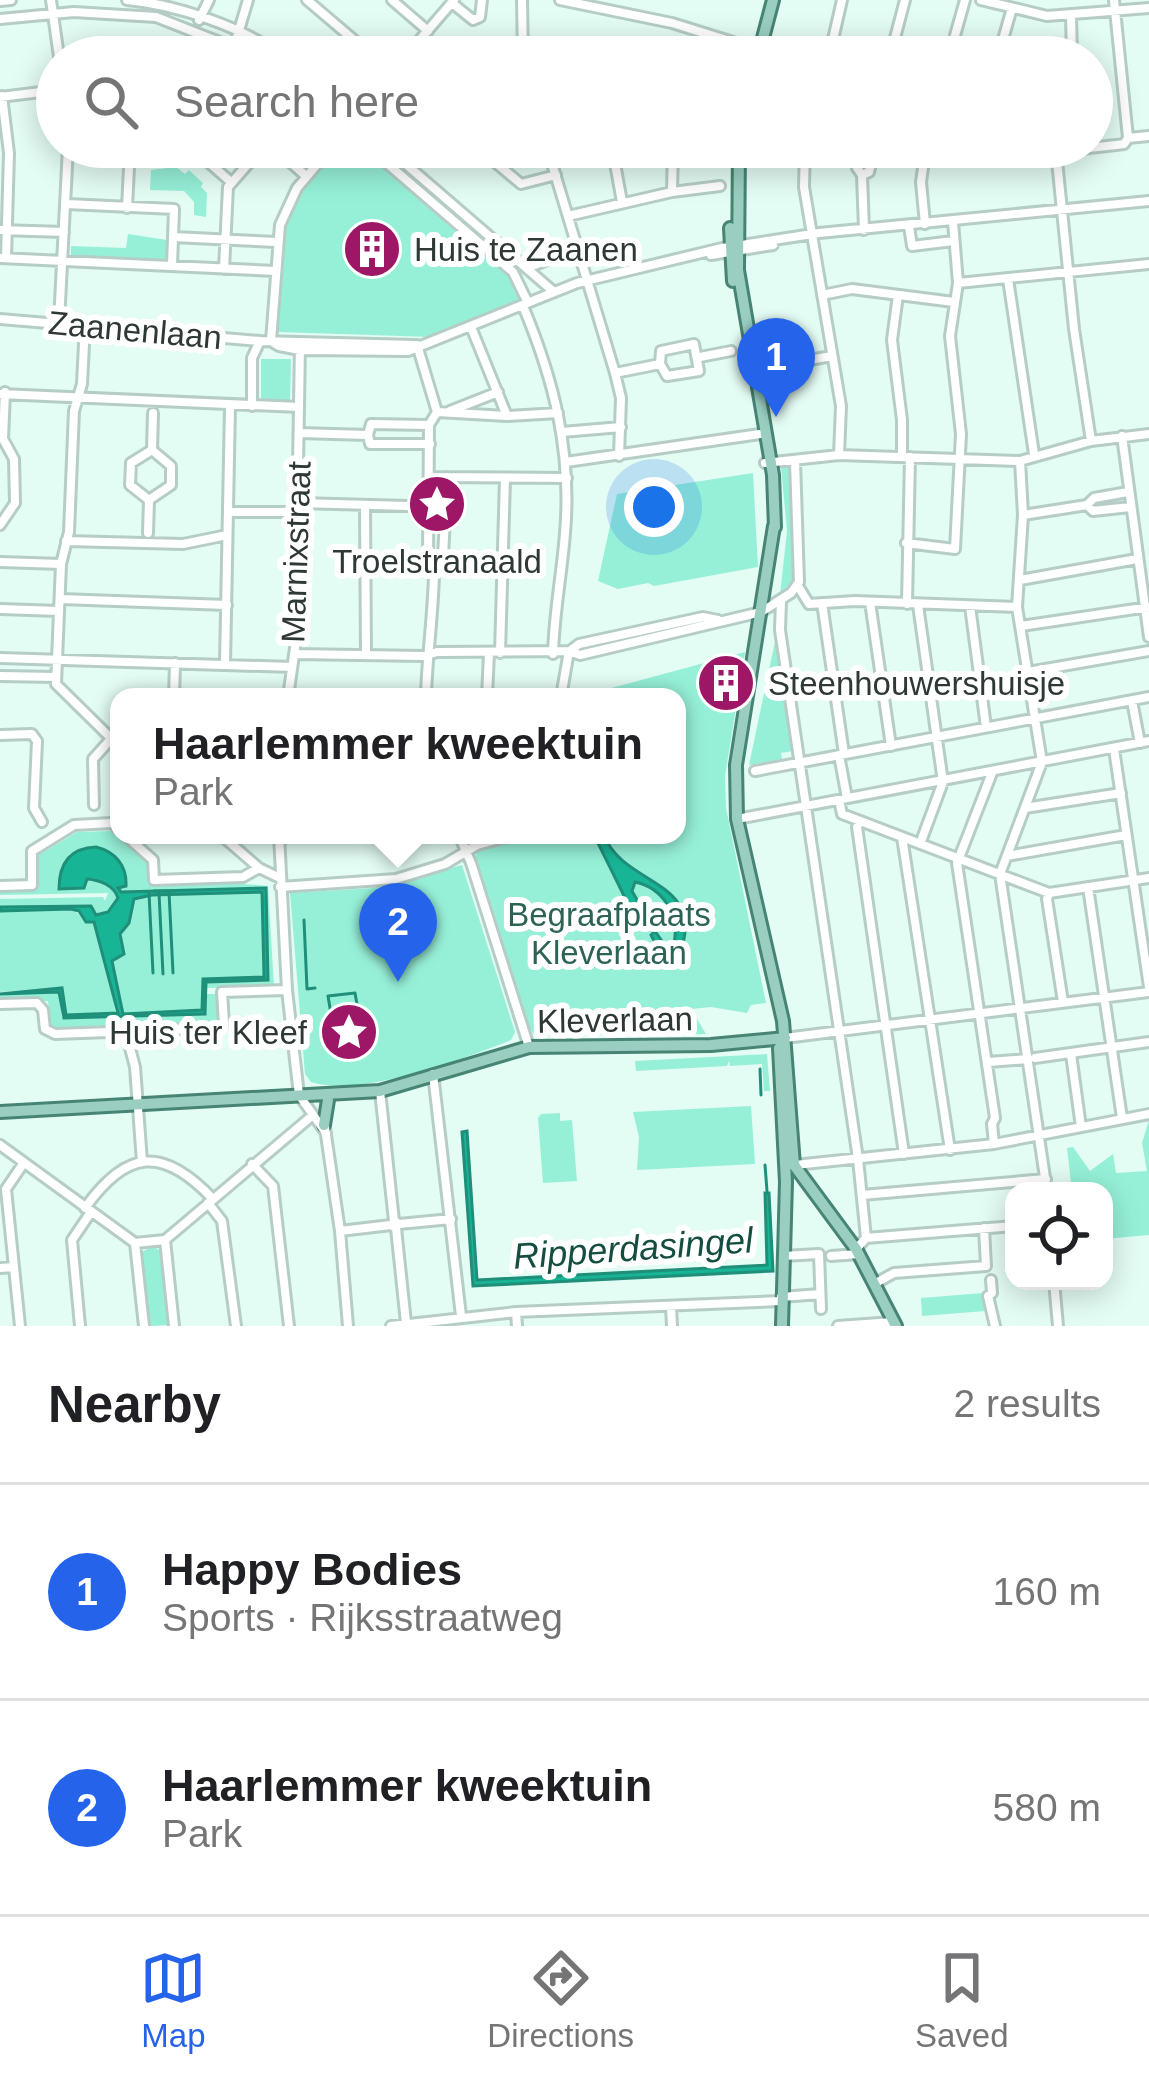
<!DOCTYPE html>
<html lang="en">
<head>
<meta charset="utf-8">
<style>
  body { margin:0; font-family:Helvetica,sans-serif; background:#f6f6f6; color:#202124 }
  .controls { position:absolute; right:36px; bottom:36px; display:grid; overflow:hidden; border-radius:24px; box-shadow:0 6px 30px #0003 }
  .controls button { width:108px; height:108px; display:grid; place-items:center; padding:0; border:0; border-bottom:3px solid #e0e0e0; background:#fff; color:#202124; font:60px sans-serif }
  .you { position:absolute; left:654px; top:507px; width:42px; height:42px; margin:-30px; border:9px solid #fff; border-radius:50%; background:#1a73e8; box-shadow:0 0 0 18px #1a73e833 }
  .badge { display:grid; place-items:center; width:78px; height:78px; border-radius:50%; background:#2563eb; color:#fff; font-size:39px; font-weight:700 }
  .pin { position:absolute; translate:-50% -99px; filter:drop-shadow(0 3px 6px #0008) }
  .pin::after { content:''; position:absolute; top:63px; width:42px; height:36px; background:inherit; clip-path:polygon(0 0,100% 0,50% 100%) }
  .popup { position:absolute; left:110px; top:688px; width:576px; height:156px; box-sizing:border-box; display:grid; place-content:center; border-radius:24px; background:#fff; filter:drop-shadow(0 3px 9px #0005); font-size:39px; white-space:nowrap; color:#757577 }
  .popup b { font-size:45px; color:#202124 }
  .popup::after { content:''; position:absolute; left:50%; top:100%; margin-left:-24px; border:24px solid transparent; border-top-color:#fff }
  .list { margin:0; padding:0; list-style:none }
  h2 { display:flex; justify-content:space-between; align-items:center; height:156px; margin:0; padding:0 48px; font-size:51px }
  h2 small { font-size:39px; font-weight:400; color:#757577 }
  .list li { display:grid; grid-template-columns:78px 1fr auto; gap:36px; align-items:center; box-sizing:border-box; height:216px; padding:0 48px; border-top:3px solid #e0e0e0 }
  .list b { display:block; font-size:45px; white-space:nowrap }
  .list p { margin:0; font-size:39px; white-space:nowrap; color:#757577 }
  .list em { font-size:39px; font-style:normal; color:#757577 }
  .icon { flex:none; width:66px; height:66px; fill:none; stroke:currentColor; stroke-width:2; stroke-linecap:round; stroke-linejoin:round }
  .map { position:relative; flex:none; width:1149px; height:1326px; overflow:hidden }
  .search { position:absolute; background:#fff; box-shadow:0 6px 30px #0003; left:36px; right:36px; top:36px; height:132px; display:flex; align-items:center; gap:30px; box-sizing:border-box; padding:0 42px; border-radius:66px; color:#757577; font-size:45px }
  .sheet { height:588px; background:#fff }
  nav { display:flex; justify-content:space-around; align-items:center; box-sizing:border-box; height:168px; border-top:3px solid #e0e0e0; background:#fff; font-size:33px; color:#757577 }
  nav a { display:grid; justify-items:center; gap:6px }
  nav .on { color:#2563eb }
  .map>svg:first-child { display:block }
  .green { fill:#96f0d8 }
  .water { fill:#18b496; stroke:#1f8f79; stroke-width:3; fill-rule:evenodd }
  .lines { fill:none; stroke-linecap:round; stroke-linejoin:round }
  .stream { stroke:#1f8f79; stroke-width:3 }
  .minor-casing { stroke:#b5cdc6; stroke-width:14 }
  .major-casing { stroke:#478474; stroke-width:16 }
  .minor { stroke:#fff; stroke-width:8 }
  .major { stroke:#99cec0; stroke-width:10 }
  .labels { text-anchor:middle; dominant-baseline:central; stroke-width:12; stroke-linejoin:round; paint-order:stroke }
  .poi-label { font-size:33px; fill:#2e3835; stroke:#fff; text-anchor:start }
  .street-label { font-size:33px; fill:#2e3835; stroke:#fff }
  .park-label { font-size:33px; fill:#2d6356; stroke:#fff }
  .water-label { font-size:36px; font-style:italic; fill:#154e41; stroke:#fff }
</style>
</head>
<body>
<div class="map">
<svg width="1149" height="1326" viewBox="0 0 1149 1326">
  <rect width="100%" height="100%" fill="#e3fcf4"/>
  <path class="green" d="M339,147h23l148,127 11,27 -90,36 -153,-5c1,-36 -4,-80 9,-115 10,-27 33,-49 52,-70z
    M176,167l9,7 4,-4 14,13 -2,4 6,6 -1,24 -12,-2v-13l-10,-11 -34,-1 1,-20z
    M128,234l39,6 -1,21 -95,-5v-10l55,2z
    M261,359h30l-1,42 -29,-1z
    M792,466l2,113 -14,16 7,-64 -6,-64z
    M753,473l5,94 -104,19 -6,-3 -30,6 -20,-8 19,-87z
    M777,632l16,119 -12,2 1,6 -33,6z
    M745,652l-20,124 1,32 40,195 -15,2 -4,8 -36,-6 -20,2 15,25 -54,1 -10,-10 -8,2 -4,7 -95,2 -8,-12 -51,-157v-16l58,-16h143v-138h-99z
    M111,831l36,32 1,21 62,-3 58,5 6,101 -69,1 2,-6 61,-2 -3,-92 -144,4 -4,-5 9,-1 -3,-19c-22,-16 -38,-30 -59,-4l21,18 12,-1 18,9 2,14 -9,9 -12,3 -6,-9 -90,1v-8l103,-2 2,4 3,-8 -108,2v-4l38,-2 -1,-33 40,-24z
    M462,865l53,167 -4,8c-47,19 -152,58 -200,42l-6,-8 -15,-181 83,-5z
    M262,892l2,84 -61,3v31l-80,4 -11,-53 12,-7 -4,-20 9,-11 5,-24 18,-4z
    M71,909l27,17 18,88 -50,1 -4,-27 -62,4v-81z
    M59,992l3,25 18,1 125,-4 2,-20h13l-3,32 -166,6 -3,-31 -48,1v-8z
    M767,1054l3,37h-6l-2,-27 -32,2 -1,-5 -2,5 -91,5 -1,-10z
    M751,1106l4,58 -118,6 2,-33 -6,-25z
    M560,1113v8l12,-1 5,61 -34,2 -5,-65 3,-4z
    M1149,1120v115l-45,4v-48h-32l-5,-43 6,-1 17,24 23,-17 3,19 31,-2 -5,-28z
    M153,1245l8,7 7,73 -18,1 -9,-73z
    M983,1293l2,18 -63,5 -1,-18z"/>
  <path class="water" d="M594,835h10c20,53 105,43 75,121l-18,-2 -10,-19 4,-4 9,13 10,-1c6,-28 -11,-55 -39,-61l-3,9 11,19 -4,5 -8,-5z
    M96,847c20,5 31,19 30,39l-8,2 3,4 145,-4 2,92 -62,2 -1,32 -141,4 -5,-26 -59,2 62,-6 4,27 52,-2 -24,-91h-8l-7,-11 -8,-2 -71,2v-4l91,-1 5,9 12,-3 10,-14c-4,-13 -19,-18 -31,-19l-3,9 -25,1c0,-25 10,-41 37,-42zM262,892l2,85 -61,2 -1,31 -79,4 -11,-53 12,-7 -4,-20 9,-11 5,-24 18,-4z
    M467,1131l10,149 290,-15 -2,-72h4l4,78 -300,15 -11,-154z"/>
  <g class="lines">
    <path class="stream" d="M154,891h21
      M169,892l4,81
      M149,893l4,80
      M159,893l4,81
      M304,920l3,69 8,-1
      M331,1014l-3,-18 27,-3 9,51
      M335,1024v15
      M760,1069l1,26
      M765,1165l2,26"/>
    <g class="minor-casing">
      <path id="minor" d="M51,0l8,57
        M127,0c46,4 119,27 154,57
        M307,0l67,57
        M392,0l36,31
        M522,0l1,57
        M560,0l112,23 109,34
        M981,0l66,16 102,-8
        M1114,0l14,138
        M0,1l11,-1
        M452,3l21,17 7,-3 2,-17
        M1071,15l1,42
        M0,19l74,-7 82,5 102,40
        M199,20l10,-20
        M234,47l14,-47
        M999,53l20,4
        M405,57l49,-57
        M515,57l24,-5 28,5
        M829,57l13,-57
        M890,57l15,-57
        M949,57l16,-57
        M998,57l14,-49
        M2,96l7,57 -3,105
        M0,97l57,-7
        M191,147l40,35
        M273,147l33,29
        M368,147l145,125 14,29
        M386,147l168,145
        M477,147l44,37 35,-9
        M547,147l68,226 6,25 -2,58
        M612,147l10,55
        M805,147l-1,40 37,219 -2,49
        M861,147l-4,21 5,7 2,55
        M926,147c64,17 133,4 198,-3l4,-6 21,-2
        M1056,151l18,178 17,112
        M131,154l46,-7
        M862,175l7,-3 6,-25
        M672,192l1,-45
        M67,204l107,5 -2,57
        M127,208l3,-61
        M568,216l104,-24 48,-6
        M925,224l-4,-42 5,-35
        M909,226l3,20 41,-5
        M0,230l64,2
        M173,237l104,5
        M711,255l62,-10
        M0,258l275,13
        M527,268l51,-20
        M224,269l4,-82 35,-40
        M1008,279l26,175
        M958,283l191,-19
        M822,295l30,-6 102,13
        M898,295l-6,45 10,80v37
        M523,306c31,74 49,146 42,227 -3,40 -11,80 -12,121
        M0,319l260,22 155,4
        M59,322l9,-175
        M85,324l-3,60 -8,27 -5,121 -8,32 -5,120 63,62
        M471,327l36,89
        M271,341l8,5 21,4 108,1 169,-68 145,-35 97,-15 330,-32
        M271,341l9,-116 17,-37 35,-41
        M694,344l5,27 -32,5 -7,-12 1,-13z
        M417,345l20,67 -8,13 -1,136h11l4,-4 4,-80
        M700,357l31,-6
        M769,367l63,-11
        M615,373l45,-9
        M0,394l299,13
        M252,406v-48l8,-17
        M450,411l48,-19
        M437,412l70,4 51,-3
        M562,432l59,-5
        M299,433l69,2 2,9h60
        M368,435l3,-11 58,1
        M1122,436l27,201
        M152,450l1,-37
        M1020,461l3,54 -6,92 25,155 -42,112 47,317
        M566,462l194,-28
        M765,463l74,-8 181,6 71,-20 58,-7
        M431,477l136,1
        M149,500l-19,-15 1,-22 21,-13
        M149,500l22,-15v-19l-19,-16
        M298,503l147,4
        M365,505l1,150
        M1087,505l6,6 37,-4
        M229,512h69
        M1023,515l64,-10 7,-7 34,-6
        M0,525l15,-22 -1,-44 -11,-20 2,-47
        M148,533l1,-33
        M66,541l117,3 44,-9
        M906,543l49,6 6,-115 -11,-98 8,-53 -5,-61
        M0,562l61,2
        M1020,580l117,-21
        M798,586l11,18 46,-3 162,6
        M60,599l167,6
        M781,600l-1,30 78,529 8,79 -10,11
        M870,602l21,144
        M822,603l22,151
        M907,604l3,-147
        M918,605l25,177 -23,62
        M970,606l16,121
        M0,609l59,2
        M1021,626l128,-19
        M571,650l8,-6 124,-27 15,3
        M500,653l5,-175
        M294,654l130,2 13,-4 132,-1 11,4 181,-43 30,-19 8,-11 -4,-121
        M0,658l292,9
        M225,664l5,-258
        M1028,672l121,-21
        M0,676l56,1
        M174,697l1,-34
        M288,697l7,-49 5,-303
        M426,697c1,-41 7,-81 8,-123
        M487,697l2,-44
        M561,697l8,-46
        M1132,701l8,42
        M0,735l32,-1 5,7 -3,67 8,14
        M1114,749l35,238
        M839,755l8,43
        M755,771l394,-74
        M992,773l-35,90 38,255 -3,6 2,20
        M839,800l3,14 207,79 100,-15
        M94,805l-1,-46 18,-20
        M1025,808l96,-15
        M737,819l412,-78
        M860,821l-3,6 47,327
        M125,835l28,25 1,20 89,-3 16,-9
        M221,835l38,33 21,10
        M279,835l8,155 12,105 27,38
        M459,835l12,28 58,184
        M279,837l16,-2
        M902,837l48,313
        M1007,856l119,-21
        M0,886l32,-1v-34l42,-26 38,-2 7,6
        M280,887l116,-8 49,-15 32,-19 37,-10
        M1088,887l34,231
        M1049,893l-2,6 16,103
        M0,1004l37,-1 6,7 2,19 10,5 164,-6 5,-4 -2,-32 65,-2
        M126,1033l9,34 7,95
        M785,1038l364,-46
        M1071,1054l10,73
        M1035,1058l114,-16
        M988,1062l40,-3
        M433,1074l28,242
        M380,1091l14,130 5,3
        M325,1128l15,103 8,95
        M0,1145l135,98
        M252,1164l21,22 16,140
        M795,1165l199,-21 155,-30
        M862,1195l184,-16
        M208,1203l14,18 14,105
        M85,1208c42,-59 78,-62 128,-9
        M399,1224l52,-5
        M391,1225l5,3 10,95
        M340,1231l51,-6
        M866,1238l148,-12
        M165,1240l148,-125
        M165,1240l9,86
        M135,1243l9,83
        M135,1243l30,-3
        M783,1256l36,-2 2,55
        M831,1256l28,-2
        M0,1268l14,-1
        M991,1280l1,13 -4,3 7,30
        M1054,1281l4,45
        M874,1284l20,-11 92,-7 -2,-38
        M781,1297l39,-3
        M671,1306l1,20
        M516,1312l1,14
        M20,1326l-14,-137 17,-25
        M80,1326l-8,-86 19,-28
        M391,1326l125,-14 265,-11
        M838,1326l55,-4"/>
    </g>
    <g class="major-casing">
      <path id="major" d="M758,57l15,-57
        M739,147l-1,123 35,205 2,52
        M730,228l3,53
        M774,526l-38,239 1,54 46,202 11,144 62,84 40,77
        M779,1048l7,134 -4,144
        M0,1112l380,-21 149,-44 182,-2 74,-7
        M324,1125l4,-25"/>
    </g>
    <use href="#minor" class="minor"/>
    <use href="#major" class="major"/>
  </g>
  <defs>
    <g id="building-disc" transform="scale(3)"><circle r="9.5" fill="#9d1766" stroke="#fff"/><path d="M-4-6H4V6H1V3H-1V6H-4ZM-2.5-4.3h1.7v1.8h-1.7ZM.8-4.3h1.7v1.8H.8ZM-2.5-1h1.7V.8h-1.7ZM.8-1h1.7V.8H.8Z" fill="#fff"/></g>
    <g id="sight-disc" transform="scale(3)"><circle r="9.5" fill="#9d1766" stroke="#fff"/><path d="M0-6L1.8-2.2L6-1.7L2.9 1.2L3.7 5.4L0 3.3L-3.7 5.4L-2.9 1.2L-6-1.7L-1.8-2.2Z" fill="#fff"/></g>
  </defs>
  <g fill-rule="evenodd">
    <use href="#building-disc" x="372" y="249"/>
    <use href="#sight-disc" x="437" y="504"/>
    <use href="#building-disc" x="726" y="683"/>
    <use href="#sight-disc" x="349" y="1032"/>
  </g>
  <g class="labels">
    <g class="poi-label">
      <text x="414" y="249">Huis te Zaanen</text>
      <text x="437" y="561" text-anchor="middle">Troelstranaald</text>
      <text x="768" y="683">Steenhouwershuisje</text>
      <text x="307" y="1032" text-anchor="end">Huis ter Kleef</text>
    </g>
    <g class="street-label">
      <text transform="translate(135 330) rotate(5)">Zaanenlaan</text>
      <text transform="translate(296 552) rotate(-88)">Marnixstraat</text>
      <text transform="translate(615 1020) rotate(-1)">Kleverlaan</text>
    </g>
    <g class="park-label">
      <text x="609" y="914">Begraafplaats<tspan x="609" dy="38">Kleverlaan</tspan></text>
    </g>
    <g class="water-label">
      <text transform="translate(633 1248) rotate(-4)">Ripperdasingel</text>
    </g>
  </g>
</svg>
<div class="controls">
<button><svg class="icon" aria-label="locate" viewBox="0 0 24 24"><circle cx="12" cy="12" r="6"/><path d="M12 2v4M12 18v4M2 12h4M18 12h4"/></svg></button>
</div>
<div class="you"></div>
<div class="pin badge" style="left:776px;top:417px">1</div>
<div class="pin badge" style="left:398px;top:982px">2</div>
<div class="popup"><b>Haarlemmer kweektuin</b>Park</div>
<div class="search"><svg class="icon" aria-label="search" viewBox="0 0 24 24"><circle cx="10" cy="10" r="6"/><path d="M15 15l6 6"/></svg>Search here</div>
</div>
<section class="sheet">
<h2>Nearby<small>2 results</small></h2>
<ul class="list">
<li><span class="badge">1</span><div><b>Happy Bodies</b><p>Sports · Rijksstraatweg</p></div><em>160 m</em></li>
<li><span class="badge">2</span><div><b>Haarlemmer kweektuin</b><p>Park</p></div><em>580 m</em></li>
</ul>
</section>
<nav>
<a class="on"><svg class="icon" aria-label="map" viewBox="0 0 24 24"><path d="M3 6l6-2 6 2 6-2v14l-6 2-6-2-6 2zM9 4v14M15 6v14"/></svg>Map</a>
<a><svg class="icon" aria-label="directions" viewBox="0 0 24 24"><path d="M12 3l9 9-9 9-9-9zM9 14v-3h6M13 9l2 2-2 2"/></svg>Directions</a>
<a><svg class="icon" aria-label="saved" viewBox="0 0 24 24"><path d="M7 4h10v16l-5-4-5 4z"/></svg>Saved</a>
</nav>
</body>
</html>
